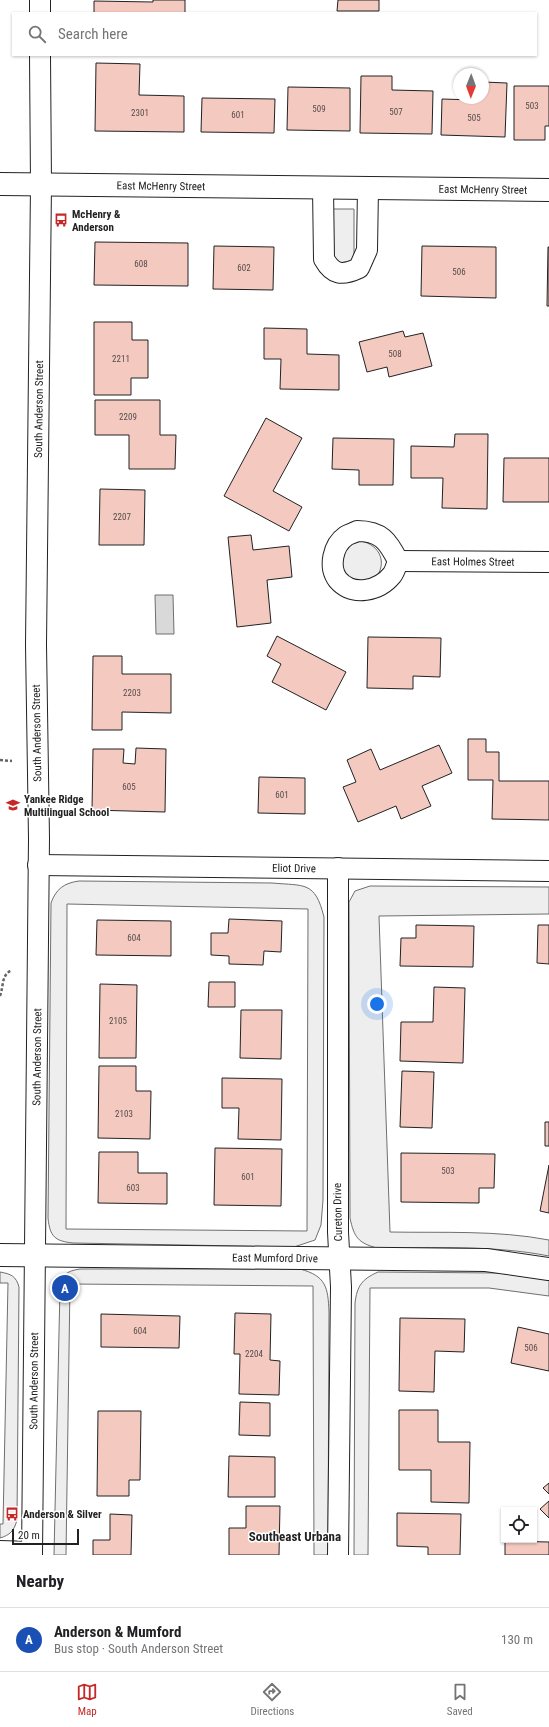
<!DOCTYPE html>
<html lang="en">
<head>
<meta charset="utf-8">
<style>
  body { margin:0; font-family:"Roboto Condensed",sans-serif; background:#f6f6f6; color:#202124 }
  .controls { position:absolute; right:12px; bottom:12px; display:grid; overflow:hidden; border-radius:0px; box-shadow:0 1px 3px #0004 }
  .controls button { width:36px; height:36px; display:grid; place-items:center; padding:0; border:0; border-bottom:1px solid #e0e0e0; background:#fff; color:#202124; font:20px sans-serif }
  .compass { position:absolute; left:453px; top:68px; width:36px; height:36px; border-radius:50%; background:#fff; box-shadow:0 1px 3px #0004; rotate:181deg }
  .scale { position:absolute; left:12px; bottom:10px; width:67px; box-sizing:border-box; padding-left:4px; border:2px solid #222; border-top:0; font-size:11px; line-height:14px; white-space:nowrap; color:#222; -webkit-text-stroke:3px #fff; paint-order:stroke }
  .you { position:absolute; left:377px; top:1004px; width:14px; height:14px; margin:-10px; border:3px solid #fff; border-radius:50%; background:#1a73e8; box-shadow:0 0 0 6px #1a73e833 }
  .badge { display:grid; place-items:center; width:26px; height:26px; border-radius:50%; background:#c62828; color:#fff; font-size:13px; font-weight:700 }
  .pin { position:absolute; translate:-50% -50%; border:2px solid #fff; box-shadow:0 1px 4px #0006 }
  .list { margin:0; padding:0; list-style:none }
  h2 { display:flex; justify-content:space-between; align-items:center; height:52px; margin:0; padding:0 16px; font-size:17px }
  h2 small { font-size:13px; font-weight:400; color:#757577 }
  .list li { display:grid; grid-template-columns:26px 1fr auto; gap:12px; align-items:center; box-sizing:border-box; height:64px; padding:0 16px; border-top:1px solid #e0e0e0 }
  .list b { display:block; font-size:15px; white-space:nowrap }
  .list p { margin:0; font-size:13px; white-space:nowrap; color:#757577 }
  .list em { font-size:13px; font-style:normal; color:#757577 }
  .icon { flex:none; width:22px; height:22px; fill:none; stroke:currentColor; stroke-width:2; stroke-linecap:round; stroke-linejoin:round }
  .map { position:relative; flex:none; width:549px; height:1555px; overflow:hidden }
  .search { position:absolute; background:#fff; box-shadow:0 1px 3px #0004; left:12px; right:12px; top:12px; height:44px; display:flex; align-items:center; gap:10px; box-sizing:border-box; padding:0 14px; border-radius:0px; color:#757577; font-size:15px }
  .sheet { height:116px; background:#fff }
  nav { display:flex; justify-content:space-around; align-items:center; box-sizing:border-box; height:56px; border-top:1px solid #e0e0e0; background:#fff; font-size:11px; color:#757577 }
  nav a { display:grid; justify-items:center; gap:2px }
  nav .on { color:#c62828 }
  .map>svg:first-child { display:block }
  .green { fill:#eee; stroke:#6f6f6f; fill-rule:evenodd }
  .water { fill:#d9d9d9; stroke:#6f6f6f }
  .building { fill:#f3c9c0; stroke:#222 }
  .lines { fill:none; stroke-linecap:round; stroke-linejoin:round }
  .minor-casing { stroke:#222; stroke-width:22 }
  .tertiary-casing { stroke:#222; stroke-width:24 }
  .path { stroke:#646464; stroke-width:2.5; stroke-dasharray:3 2; stroke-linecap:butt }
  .minor { stroke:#fff; stroke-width:20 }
  .tertiary { stroke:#fff; stroke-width:22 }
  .labels { text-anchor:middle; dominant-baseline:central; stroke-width:3; stroke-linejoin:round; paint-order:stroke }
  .number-label { font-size:9px; fill:#564c4a }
  .street-label { font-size:11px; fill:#222; stroke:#fff }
  .poi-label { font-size:11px; font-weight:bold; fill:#222; stroke:#fff; text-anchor:start }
  .quarter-label { font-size:13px; font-weight:bold; fill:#222; stroke:#fff }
</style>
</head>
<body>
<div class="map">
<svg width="549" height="1555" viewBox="0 0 549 1555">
  <rect width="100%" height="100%" fill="#fff"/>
  <path class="green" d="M333,209h21v55h-21z
    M361,541c19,4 27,22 14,38l-27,3 -10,-25 9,-12z
    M79,881l193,2c33,3 43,-2 52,34l-1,283 -2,25 -6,15 -21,7 -221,-4c-18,-2 -23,-6 -25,-25l3,-315c5,-14 13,-20 28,-22zM67,904l241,5 -1,322 -241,-2z
    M370,886l179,1v27l-170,2 11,316c53,1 107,-2 159,8v16c-56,-11 -114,-8 -172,-8 -19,-5 -23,-11 -27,-30l-1,-316 6,-11z
    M80,1269h220c26,7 28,18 29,43l-1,243h-14l-1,-269 -243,-2 -4,271h-12l6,-267c2,-13 6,-17 20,-19z
    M0,1272c11,2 16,4 19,15l-2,233c-3,11 -7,15 -17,18v-14h3l5,-241h-8z
    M378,1272l121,1 50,7v16l-60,-8h-119l-2,267h-14l1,-252c2,-17 7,-24 23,-31z"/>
  <path class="water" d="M155,595h18l1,39h-18z"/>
  <path class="building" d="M153,0h32v13h-91v-12l59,1z
    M338,0h41v11h-42z
    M96,63l44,1 -1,31 45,1v36l-89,-1z
    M361,76h31v14l41,1 -1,43 -72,-1z
    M483,82l24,1 -2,54 -64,-2 1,-36 33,1v-2h8z
    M514,86h35v40h-4v14h-31z
    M288,87l62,1v43l-63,-1z
    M202,98l73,1 -1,34 -73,-1z
    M95,242l93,1v43l-94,-1z
    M214,246l60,1 -1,43 -60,-1z
    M422,246l74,1v51l-75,-2z
    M548,247h1v59h-2z
    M94,322h38v18h16v38h-17v17h-37z
    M264,328l43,1v25l32,1v35l-59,-1 1,-30h-17z
    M403,331l2,6 18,-4 9,33 -43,11 -2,-10 -20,5 -8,-30z
    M95,400h65v35h16l-1,34h-46v-34h-34z
    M266,418l36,20 -29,53 29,16 -13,24 -65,-35z
    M455,434h33l-1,75 -45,-1 1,-30h-32v-32l43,1z
    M333,438l61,1 -1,46h-34v-15l-27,-1z
    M504,458h45v44h-46z
    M100,489l45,1 -1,55h-45z
    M251,535l2,15 36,-4 3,31 -25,3 4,43 -34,4 -9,-90z
    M277,636l69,36 -20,38 -54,-28 9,-18 -14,-8z
    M368,637l73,1 -1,39 -27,-1v13l-46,-1z
    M93,656h29v18h49v39l-49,-1v18h-30z
    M468,739h18v13h13v29h50v39l-57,-1 1,-39h-25z
    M439,745l13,28 -30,13 9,20 -30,13 -5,-13 -38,16 -15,-35 13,-5 -9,-22 24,-11 9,21z
    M136,748l30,1 -1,63 -73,-2 1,-61h31l-1,14 12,1z
    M259,777l46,1v36l-47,-1z
    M229,919l53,2 -1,31 -17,-1 -1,14 -34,-1v-8l-18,-1v-22h17z
    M97,920l74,1v35l-75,-1z
    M416,925l58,1 -1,41 -73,-1 1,-28h15z
    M538,925h11v39l-12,-1z
    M209,982h26v25h-27z
    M100,984l37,1 -1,73h-37z
    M434,987l31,1 -2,75 -63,-2 1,-39h32z
    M241,1010h41l-1,49 -41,-1z
    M99,1066h37v25h15l-1,48 -52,-1z
    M402,1071l32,1 -2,56 -32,-1z
    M222,1078l60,1 -1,61 -43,-1 1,-31h-17z
    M545,1122h4v24h-4z
    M215,1148l67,1 -1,57 -67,-1z
    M99,1152h39v21h29v31l-69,-1z
    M401,1153l94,1 -1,34h-15v15l-78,-1z
    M549,1165v48l-9,-2z
    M235,1313l36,1 -1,46 10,1 -1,34 -40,-1 1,-40h-6z
    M101,1314l79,2 -1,32 -78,-1z
    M400,1318l65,1 -1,33 -29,-1 -1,41 -35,-1z
    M518,1327l31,7v37l-38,-8z
    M240,1402l30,1v33l-31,-1z
    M399,1410h39v32h32l-1,61 -38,-1v-32h-32z
    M98,1411h43l-1,69h-11v16h-32z
    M229,1456l46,1v40h-47z
    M549,1483v11l-6,-6z
    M549,1501v17l-9,-9z
    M246,1506h34l-1,49h-50v-27h17z
    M397,1513l64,1 -1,41h-32v-8l-31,-1z
    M110,1514l22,1 -1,40h-38v-15h17z
    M505,1541l44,1v13h-44z"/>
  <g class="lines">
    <g class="minor-casing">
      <g id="minor">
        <path d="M40,0v13"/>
        <path d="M323,188l1,71c9,16 18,17 35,9l8,-18 1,-62"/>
        <path d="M357,531c24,0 31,10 41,30 -2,5 -3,10 -6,14 -13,16 -39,22 -54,5 -10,-13 -5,-35 8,-44 3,-2 8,-3 11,-5z"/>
        <path id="s1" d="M398,561l151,1"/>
        <path id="s2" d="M38,865l511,6"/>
        <path d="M0,1551l32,1"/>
        <path id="s3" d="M32,1555l7,-717 -3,-193 5,-460 -1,-130"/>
        <path d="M338,1555l3,-268 -3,-55v-364"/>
      </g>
    </g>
    <g class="tertiary-casing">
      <g id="tertiary">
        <path id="s4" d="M0,184l549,6"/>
        <path id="s5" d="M0,1255l486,5 63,9"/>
      </g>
    </g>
    <path class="path" d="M0,760l12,1
      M0,996c4,-11 1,-21 12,-26"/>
    <use href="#minor" class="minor"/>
    <use href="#tertiary" class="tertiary"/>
  </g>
  <defs>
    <g id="bus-bare" transform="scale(1.08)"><path d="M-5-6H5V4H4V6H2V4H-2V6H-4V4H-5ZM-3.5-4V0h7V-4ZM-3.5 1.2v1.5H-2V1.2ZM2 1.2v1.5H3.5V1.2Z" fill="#c62828" stroke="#fff" stroke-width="2.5" paint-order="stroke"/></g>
    <g id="school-bare" transform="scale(1.08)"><path d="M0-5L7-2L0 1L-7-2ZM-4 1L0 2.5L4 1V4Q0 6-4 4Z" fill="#c62828" stroke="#fff" stroke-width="2.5" paint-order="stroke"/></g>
  </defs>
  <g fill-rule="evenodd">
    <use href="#bus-bare" x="61" y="220"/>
    <use href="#school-bare" x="13" y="805"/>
    <use href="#bus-bare" x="12" y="1514"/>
  </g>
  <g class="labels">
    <g class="number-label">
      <text x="532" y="106">503</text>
      <text x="319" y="109">509</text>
      <text x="396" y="112">507</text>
      <text x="140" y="113">2301</text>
      <text x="238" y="115">601</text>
      <text x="474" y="118">505</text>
      <text x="141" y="264">608</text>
      <text x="244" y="268">602</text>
      <text x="459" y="272">506</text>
      <text x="395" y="354">508</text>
      <text x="121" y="359">2211</text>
      <text x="128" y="417">2209</text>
      <text x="122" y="517">2207</text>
      <text x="132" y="693">2203</text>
      <text x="129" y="787">605</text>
      <text x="282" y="795">601</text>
      <text x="134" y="938">604</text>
      <text x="118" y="1021">2105</text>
      <text x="124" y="1114">2103</text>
      <text x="448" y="1171">503</text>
      <text x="248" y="1177">601</text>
      <text x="133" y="1188">603</text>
      <text x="140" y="1331">604</text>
      <text x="531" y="1348">506</text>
      <text x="254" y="1354">2204</text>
    </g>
    <g class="street-label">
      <text stroke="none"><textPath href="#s4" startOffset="161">East McHenry Street</textPath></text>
      <text stroke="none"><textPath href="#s4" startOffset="483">East McHenry Street</textPath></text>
      <text stroke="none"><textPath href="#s3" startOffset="1146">South Anderson Street</textPath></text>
      <text stroke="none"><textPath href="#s1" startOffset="75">East Holmes Street</textPath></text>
      <text transform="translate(37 733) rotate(-91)">South Anderson Street</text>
      <text stroke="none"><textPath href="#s2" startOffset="256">Eliot Drive</textPath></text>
      <text stroke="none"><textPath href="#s3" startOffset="498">South Anderson Street</textPath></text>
      <text transform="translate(338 1212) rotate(-91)">Cureton Drive</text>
      <text stroke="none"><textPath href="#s5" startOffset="275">East Mumford Drive</textPath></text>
      <text stroke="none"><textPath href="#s3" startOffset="174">South Anderson Street</textPath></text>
    </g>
    <g class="poi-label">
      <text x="72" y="214">McHenry &amp;<tspan x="72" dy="13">Anderson</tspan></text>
      <text x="24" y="799">Yankee Ridge<tspan x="24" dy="13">Multilingual School</tspan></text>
      <text x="23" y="1514">Anderson &amp; Silver</text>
    </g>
    <g class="quarter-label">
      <text x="295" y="1536">Southeast Urbana</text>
    </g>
  </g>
</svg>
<div class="controls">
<button><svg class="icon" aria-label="locate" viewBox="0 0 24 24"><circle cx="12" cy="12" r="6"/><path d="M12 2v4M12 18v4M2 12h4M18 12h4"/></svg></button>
</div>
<svg class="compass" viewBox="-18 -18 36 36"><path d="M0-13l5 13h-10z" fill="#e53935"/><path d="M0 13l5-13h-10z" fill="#757577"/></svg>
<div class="scale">20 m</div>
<div class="you"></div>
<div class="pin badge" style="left:65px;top:1288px;background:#1a4fb4">A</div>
<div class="search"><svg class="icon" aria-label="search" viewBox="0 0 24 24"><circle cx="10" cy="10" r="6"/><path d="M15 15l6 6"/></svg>Search here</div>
</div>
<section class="sheet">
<h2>Nearby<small></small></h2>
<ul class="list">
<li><span class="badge" style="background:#1a4fb4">A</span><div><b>Anderson &amp; Mumford</b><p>Bus stop · South Anderson Street</p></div><em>130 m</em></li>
</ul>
</section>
<nav>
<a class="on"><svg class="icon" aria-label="map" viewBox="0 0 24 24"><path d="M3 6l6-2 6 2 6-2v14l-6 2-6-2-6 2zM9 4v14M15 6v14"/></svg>Map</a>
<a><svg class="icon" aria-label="directions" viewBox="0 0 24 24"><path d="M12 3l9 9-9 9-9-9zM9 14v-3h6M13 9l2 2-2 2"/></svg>Directions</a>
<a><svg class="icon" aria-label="saved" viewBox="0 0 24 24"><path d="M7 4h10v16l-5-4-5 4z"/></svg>Saved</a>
</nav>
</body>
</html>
